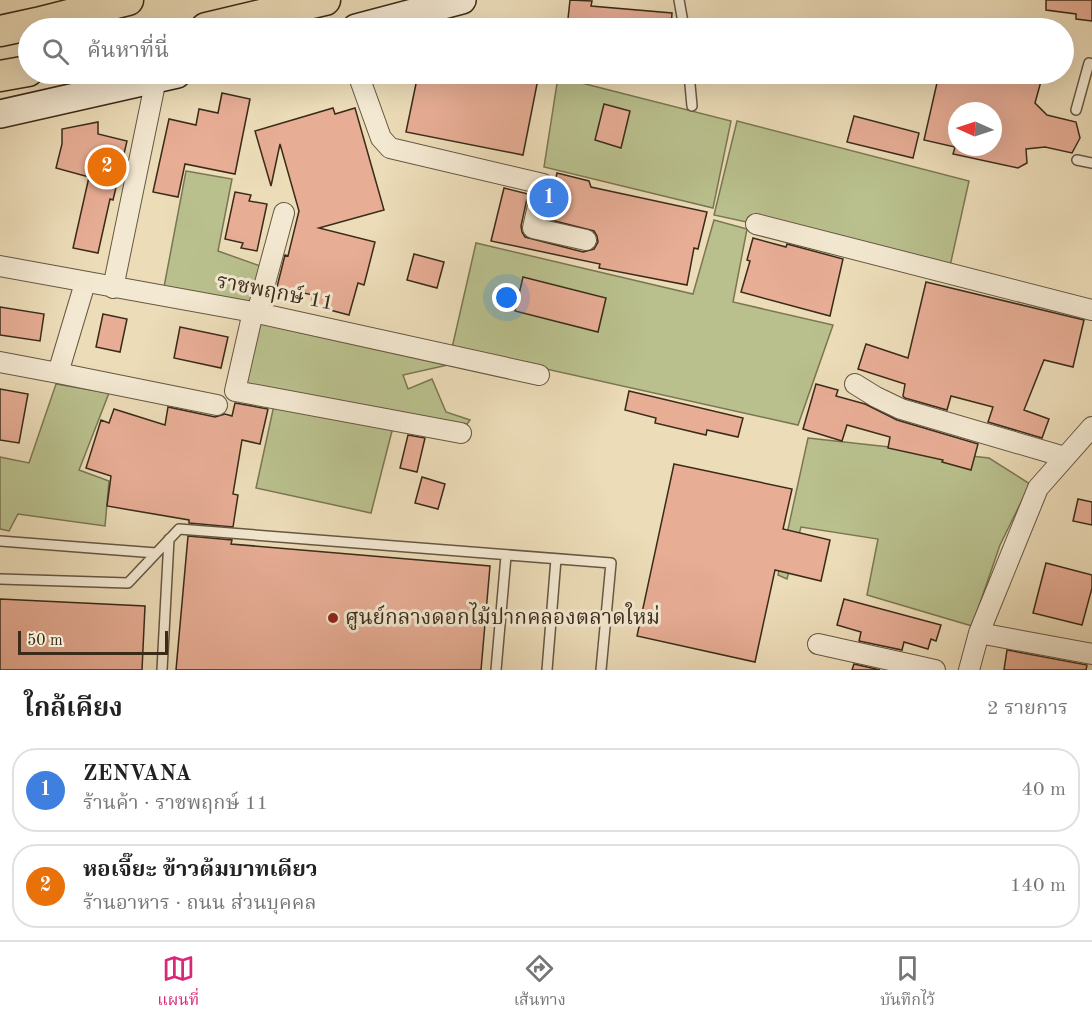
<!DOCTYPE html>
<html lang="th">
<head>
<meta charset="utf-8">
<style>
  body { margin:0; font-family:"Old Standard TT","Noto Serif Thai",serif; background:#f6f6f6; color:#222 }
  .compass { position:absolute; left:948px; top:102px; width:54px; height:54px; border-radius:50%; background:#fff; box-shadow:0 6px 24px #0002; rotate:273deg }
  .scale { position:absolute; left:18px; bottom:15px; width:150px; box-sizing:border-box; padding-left:6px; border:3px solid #3a2b19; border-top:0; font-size:16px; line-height:21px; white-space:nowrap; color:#3a2b19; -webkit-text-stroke:4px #f3e8d1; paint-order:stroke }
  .you { position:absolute; left:507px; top:298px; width:21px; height:21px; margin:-15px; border:4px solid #fff; border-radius:50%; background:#1a73e8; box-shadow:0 0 0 9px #1a73e833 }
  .badge { display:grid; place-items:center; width:39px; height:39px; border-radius:50%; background:#db2777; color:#fff; font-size:20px; font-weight:700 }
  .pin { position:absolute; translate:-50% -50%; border:3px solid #fff; box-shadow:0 2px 6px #0006 }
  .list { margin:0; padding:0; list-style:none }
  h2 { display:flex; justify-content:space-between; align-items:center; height:78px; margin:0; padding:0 24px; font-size:26px }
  h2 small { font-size:20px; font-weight:400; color:#767676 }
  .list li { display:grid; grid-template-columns:39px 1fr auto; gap:18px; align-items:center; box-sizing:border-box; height:84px; margin:0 12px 12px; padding:0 12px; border:2px solid #e0e0e0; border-radius:24px }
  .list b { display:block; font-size:22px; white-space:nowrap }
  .list p { margin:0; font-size:20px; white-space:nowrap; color:#767676 }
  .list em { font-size:20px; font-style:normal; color:#767676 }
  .icon { flex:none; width:33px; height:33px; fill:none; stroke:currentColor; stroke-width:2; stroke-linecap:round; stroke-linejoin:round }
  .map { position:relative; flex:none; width:1092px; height:670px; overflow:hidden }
  .search { position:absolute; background:#fff; box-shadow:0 6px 24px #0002; left:18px; right:18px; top:18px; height:66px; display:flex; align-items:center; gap:15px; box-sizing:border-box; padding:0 21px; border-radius:33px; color:#767676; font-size:22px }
  .sheet { height:270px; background:#fff }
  nav { display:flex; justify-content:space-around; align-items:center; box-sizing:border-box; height:84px; border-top:2px solid #e0e0e0; background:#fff; font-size:16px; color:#767676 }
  nav a { display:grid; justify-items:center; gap:3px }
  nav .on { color:#db2777 }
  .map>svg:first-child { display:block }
  .green { fill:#b9c08d; stroke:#7a7653; stroke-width:1.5 }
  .building { fill:#e7ad95; stroke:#3a2b19; stroke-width:1.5; fill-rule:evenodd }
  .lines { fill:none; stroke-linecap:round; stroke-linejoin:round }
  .lane-casing { stroke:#665741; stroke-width:12 }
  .street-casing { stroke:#665741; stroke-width:22 }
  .secondary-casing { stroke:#3a2b19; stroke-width:30 }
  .primary-casing { stroke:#3a2b19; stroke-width:33 }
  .lane { stroke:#f3e8d1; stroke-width:9 }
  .street { stroke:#f3e8d1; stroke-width:20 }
  .secondary { stroke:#f3e8d1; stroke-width:27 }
  .primary { stroke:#ecdcb8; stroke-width:30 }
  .poi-dot { fill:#8f2418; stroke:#f3e8d1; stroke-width:2 }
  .labels { text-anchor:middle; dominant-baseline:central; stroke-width:6; stroke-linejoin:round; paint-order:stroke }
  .street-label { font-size:21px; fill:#3a2b19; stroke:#f3e8d1 }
  .poi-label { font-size:21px; fill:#3a2b19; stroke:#f3e8d1; text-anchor:start }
</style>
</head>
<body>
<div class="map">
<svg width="1092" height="670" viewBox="0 0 1092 670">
  <rect width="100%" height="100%" fill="#ecdcb8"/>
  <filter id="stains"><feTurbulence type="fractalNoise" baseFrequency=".00333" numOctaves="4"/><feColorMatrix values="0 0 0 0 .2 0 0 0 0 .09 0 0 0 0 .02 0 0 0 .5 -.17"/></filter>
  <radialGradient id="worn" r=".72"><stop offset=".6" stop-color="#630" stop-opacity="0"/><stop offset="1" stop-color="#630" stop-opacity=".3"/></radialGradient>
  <path class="green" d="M558,77l173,44 -18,87 -169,-41z
    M737,121l232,60 -19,85 -236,-51z
    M186,171l46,8 -14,72 45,16 -12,35 -87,-15z
    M714,220l33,9 -14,73 100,23 -35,100 -346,-77 24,-105 217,51z
    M257,321l195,43 -49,11 5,14 24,-10 14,33 24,8 -9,13 -216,-47z
    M56,384l53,9 -30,77 30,11 -4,45 -87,-12 -9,17 -9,-2v-72l29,6z
    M274,405l119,22 -22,86 -115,-25z
    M808,438l181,20 41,26 -30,61 -28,81 -105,-31 11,-56 -77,-12 -14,52 -9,-4z"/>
  <path class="building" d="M570,0l22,1 -1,5 81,7 -1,15h-104z
    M1046,0h46v21l-16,-2v-5l-30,-4z
    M418,74h121l-16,81 -117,-23z
    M939,74h104l-8,29 12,12 29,7 4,16 -8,15 -27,-6 -19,2 1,14 -9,5 -65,-14 2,-7 -31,-7zM957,111h36v36h-36z
    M222,93l28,6 -15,75 -50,-10 -7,33 -25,-5 16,-73 27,6 3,-16 19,4z
    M604,104l26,7 -9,37 -26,-8z
    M333,108l2,6 20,-6 29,102 -65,18 56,14 -11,43 -6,-2 -9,32 -38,-10 2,-10 -36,-8 8,-32 3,1 11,-45 -19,-67 -9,42 -16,-55z
    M854,116l65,17 -6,25 -66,-16z
    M98,122v12l29,7 -14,59 -3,-1 -12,54 -25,-5 16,-71 -33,-9 6,-24v-15z
    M557,173l32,8 2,6 116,25 -9,37 -4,-1 -7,37 -88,-17 1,-4 -109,-23 13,-53 24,6 -7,32 1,6 3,5 58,15 11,-3 4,-7 -1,-6 -3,-5 -47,-12z
    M235,192l16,3 -2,6 18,3 -10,47 -16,-3 2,-5 -18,-4z
    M753,238l33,9 1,-3 56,15 -13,57 -89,-24 9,-31 -3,-1z
    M414,254l30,8 -7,26 -30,-8z
    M523,277l83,21 -8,34 -83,-21z
    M926,282l158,38 -11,47 -29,-7 -20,50 25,9 -7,19 -54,-16 5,-15 -42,-11 -4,14 -42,-12 -2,-2 2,-12 -47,-15 8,-25 42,14z
    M0,307l44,7 -4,27 -40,-6z
    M103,314l24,5 -7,33 -24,-5z
    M180,327l48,10 -7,31 -47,-10z
    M816,384l22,6 -2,6 29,8 32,16 81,24 -7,26 -29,-8 1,-2 -55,-12 2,-11 -43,-12 -5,16 -39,-12z
    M0,389l28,5 -9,49 -19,-3z
    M629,391l114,27 -5,19 -31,-7 -1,5 -51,-12 1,-5 -31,-8z
    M235,403l33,6 -8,35 -18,-4 -9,54 5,1 -5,32 -44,-4v-3l-82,-14 4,-30 -25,-8 15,-48 8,3 5,-14 51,16 3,-18 47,10 10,-3 7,2z
    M408,435l17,3 -8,34 -17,-4z
    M674,464l118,25 -9,40 47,11 -9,41 -46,-11 -20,92 -118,-26z
    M422,477l23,7 -7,25 -23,-6z
    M1078,499l14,3v23l-19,-4z
    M188,536l44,4 -1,4 259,22 -9,104h-305z
    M1046,563l46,12v13l-10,37 -49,-12z
    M0,599l145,7 -3,64h-142z
    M844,599l97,26 -5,16 -5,-2 -3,10 -24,-7 -2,8 -43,-9 2,-9 -24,-7z
    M1007,650l80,15 -1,5h-82z
    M854,664l26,6h-28z"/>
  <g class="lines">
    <g class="lane-casing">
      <path id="lane" d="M679,0l5,28
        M689,74l3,32
        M1076,110l13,-47 3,1
        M1077,160l15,3
        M0,541l156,12
        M0,579l128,4 51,-54 432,34 -10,107
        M162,670l7,-131
        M496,670l10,-114
        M547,670l9,-111"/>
    </g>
    <g class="street-casing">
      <path id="street" d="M358,74l23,64 9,10 153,36 -10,44 53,12
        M756,224l336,86
        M0,266l253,46 286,63
        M85,283l-27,90 159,32
        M113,288l43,-209
        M253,312l-18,79 226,42
        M257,313l27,-100
        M0,362l58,11
        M855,384l21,13 25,12 164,48
        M979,633l113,21
        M818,644l117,26
        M969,670l10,-37 59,-145 54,-61"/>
    </g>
    <g class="secondary-casing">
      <path id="secondary" d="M356,28l106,-28
        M0,114l177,-40"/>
    </g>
    <g class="primary-casing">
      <path id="primary" d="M206,28l119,-28
        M0,31l37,-8 91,-23
        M0,76l28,-5"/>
    </g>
    <use href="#lane" class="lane"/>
    <use href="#street" class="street"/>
    <use href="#secondary" class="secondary"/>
    <use href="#primary" class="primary"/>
  </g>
  <circle class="poi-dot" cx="333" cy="618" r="6"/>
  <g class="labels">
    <g class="street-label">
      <text transform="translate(275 293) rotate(11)">ราชพฤกษ์ 11</text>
    </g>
    <g class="poi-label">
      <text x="345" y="618">ศูนย์กลางดอกไม้ปากคลองตลาดใหม่</text>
    </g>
  </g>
  <rect width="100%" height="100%" filter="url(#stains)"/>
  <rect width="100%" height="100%" fill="url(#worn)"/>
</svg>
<svg class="compass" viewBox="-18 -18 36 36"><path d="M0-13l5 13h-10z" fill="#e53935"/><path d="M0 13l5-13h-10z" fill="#767676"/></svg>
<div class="scale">50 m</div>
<div class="you"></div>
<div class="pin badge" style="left:549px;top:198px;background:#3f7fe0">1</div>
<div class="pin badge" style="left:107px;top:167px;background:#e8710a">2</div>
<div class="search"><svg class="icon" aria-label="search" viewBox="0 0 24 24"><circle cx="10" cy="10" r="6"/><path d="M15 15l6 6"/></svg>ค้นหาที่นี่</div>
</div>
<section class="sheet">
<h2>ใกล้เคียง<small>2 รายการ</small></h2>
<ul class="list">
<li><span class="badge" style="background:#3f7fe0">1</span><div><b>ZENVANA</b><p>ร้านค้า · ราชพฤกษ์ 11</p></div><em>40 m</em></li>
<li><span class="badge" style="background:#e8710a">2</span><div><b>หอเจี๊ยะ ข้าวต้มบาทเดียว</b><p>ร้านอาหาร · ถนน ส่วนบุคคล</p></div><em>140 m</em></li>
</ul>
</section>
<nav>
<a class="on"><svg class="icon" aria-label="map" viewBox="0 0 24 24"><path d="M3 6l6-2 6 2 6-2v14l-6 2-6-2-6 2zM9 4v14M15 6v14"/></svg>แผนที่</a>
<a><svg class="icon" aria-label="directions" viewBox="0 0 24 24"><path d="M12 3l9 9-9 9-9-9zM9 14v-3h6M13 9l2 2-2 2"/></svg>เส้นทาง</a>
<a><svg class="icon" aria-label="saved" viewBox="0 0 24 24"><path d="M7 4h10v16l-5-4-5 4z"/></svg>บันทึกไว้</a>
</nav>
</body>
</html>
